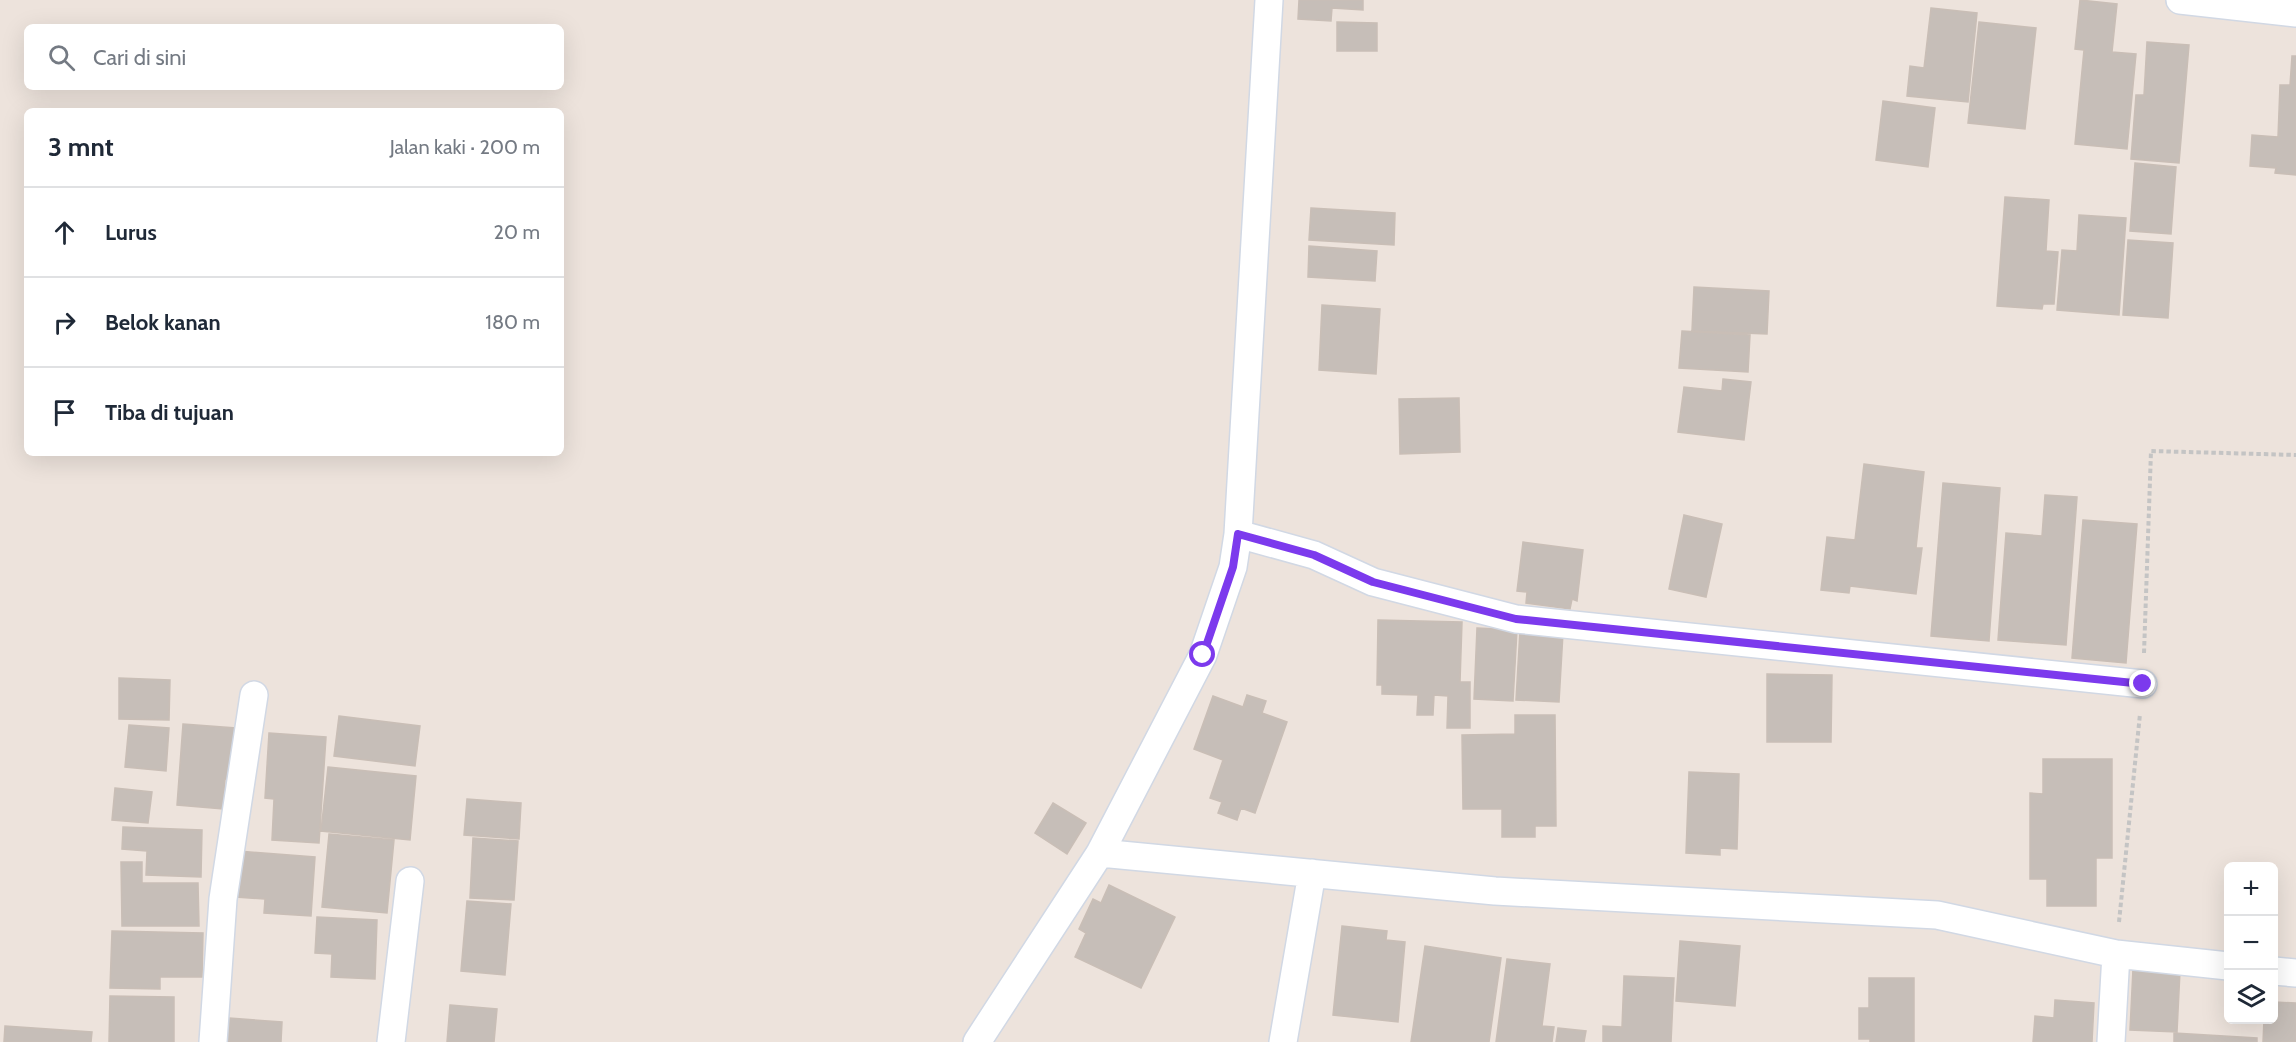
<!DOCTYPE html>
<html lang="id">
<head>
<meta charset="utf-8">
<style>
  body { margin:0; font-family:Cabin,sans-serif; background:#f6f6f7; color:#1f2937 }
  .controls { position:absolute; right:18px; bottom:18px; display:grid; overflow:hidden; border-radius:9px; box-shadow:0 6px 24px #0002 }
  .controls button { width:54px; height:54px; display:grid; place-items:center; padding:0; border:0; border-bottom:2px solid #e0e1e3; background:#fff; color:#1f2937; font:30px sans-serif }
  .stop { position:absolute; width:18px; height:18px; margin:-14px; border:4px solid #7c3aed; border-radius:50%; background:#fff }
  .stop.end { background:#7c3aed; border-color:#fff; box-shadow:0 2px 6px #0008 }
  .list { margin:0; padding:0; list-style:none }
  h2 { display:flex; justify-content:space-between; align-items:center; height:78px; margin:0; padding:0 24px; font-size:26px }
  h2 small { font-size:20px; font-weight:400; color:#747a83 }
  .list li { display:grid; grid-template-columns:39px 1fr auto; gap:18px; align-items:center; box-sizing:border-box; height:90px; padding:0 24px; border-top:2px solid #e0e1e3 }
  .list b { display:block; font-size:22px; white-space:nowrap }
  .list em { font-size:20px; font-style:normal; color:#747a83 }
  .icon { flex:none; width:33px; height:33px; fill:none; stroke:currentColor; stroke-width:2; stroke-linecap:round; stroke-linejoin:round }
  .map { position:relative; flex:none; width:2296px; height:1042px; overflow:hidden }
  .search { position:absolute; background:#fff; box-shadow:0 6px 24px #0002; left:24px; top:24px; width:540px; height:66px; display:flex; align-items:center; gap:15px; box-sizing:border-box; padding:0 21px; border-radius:9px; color:#747a83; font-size:22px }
  .panel { position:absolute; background:#fff; box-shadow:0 6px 24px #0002; left:24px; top:108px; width:540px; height:348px; border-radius:9px }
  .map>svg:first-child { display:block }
  .building { fill:#c6beb8; stroke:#c9beb6; stroke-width:1.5 }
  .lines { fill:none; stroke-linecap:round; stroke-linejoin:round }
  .street-casing { stroke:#d1d8e4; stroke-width:30 }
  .path { stroke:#c4c4c4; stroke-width:4; stroke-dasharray:4.5 3; stroke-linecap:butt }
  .street { stroke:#fff; stroke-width:27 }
  .route { stroke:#7c3aed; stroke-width:8 }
</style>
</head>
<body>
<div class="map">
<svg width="2296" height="1042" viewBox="0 0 2296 1042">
  <rect width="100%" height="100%" fill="#ede3dc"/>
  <path class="building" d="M1299,0h64v10l-31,-2 -1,13 -33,-2z
    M2080,0l37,4 -5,48 24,2 -9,95 -52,-5 9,-94 -9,-1z
    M1931,8l46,5 -9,89 -61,-6 3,-30 14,2z
    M1337,22l40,1v28h-40z
    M1979,22l57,6 -11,101 -57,-6z
    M2147,42l42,3 -10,118 -48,-4 5,-64h8z
    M2292,56h4v119l-21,-2 1,-5 -26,-2 2,-31 26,2 2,-52h10z
    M1883,101l52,7 -7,59 -52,-7z
    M2135,163l41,4 -5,67 -41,-3z
    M2005,197l44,3 -3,51 12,1 -4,52h-11l-1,5 -45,-3z
    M1311,208l84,5 -1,32 -85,-5z
    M2079,215l47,3 -7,97 -62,-5 5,-60 15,1z
    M2128,240l45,3 -5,75 -45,-3z
    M1309,246l68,5 -2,30 -67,-4z
    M1694,287l75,4 -2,43 -75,-3z
    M1322,305l58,4 -4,65 -57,-4z
    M1682,331l68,4 -2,37 -69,-4z
    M1723,379l28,3 -7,58 -66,-8 6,-45 38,4z
    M1459,398l1,54 -60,2 -1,-55z
    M1864,464l60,8 -8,76h6l-6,46 -66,-8 -1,7 -28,-3 6,-53 28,3z
    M1943,483l57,5 -11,153 -58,-5z
    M2045,495l32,2 -11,148 -68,-5 8,-107 36,3z
    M1684,515l38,9 -16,73 -37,-8z
    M2083,520l54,4 -11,139 -54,-5z
    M1523,542l60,8 -6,51 -5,-2 -2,10 -44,-6 1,-11 -10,-1z
    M1378,620l84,2 -2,60h10v46h-23l1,-32 -14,-1 -1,20h-16l1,-20 -36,-1v-9h-5z
    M1477,628l40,2 -4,71 -39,-2z
    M1520,630l43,3 -4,69 -43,-2z
    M1767,674l65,1 -1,67h-64z
    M119,678l51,2 -1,40 -50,-1z
    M1247,695l19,6 -4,12 25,9 -32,91 -14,-5 -4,12 -19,-7 4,-11 -12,-4 13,-38 -29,-11 19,-53 30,11z
    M1515,715h40l1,111h-21v11h-33v-28h-39l-1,-74 53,-1z
    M339,716l81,10 -5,40 -81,-10z
    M183,724l53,4 -4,51h-7l-2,30 -46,-4z
    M129,725l40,3 -3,43 -41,-4z
    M269,733l57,4 -7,106 -47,-3 2,-41 -9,-1z
    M2043,759h69v99h-16v48h-49v-27h-17v-86l13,1z
    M328,767l88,9 -6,64 -89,-9z
    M1689,772l50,2 -2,75 -17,-1v7l-34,-2z
    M115,788l37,4 -4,31 -36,-3z
    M467,799l54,4 -2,36 -55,-4z
    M1053,803l33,20 -19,31 -32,-21z
    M123,827l79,3 -1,47 -55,-2 1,-24 -25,-2z
    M329,834l65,6 -7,73 -65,-6z
    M473,838l45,3 -4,59 -44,-2z
    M238,851l77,6 -4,59 -47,-3 1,-14 -29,-2z
    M121,862h21v21h56l1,43h-77z
    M1109,885l66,32 -34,71 -66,-31 11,-24 -7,-4 14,-30 8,4z
    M467,901l44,3 -6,71 -44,-4z
    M317,917l60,3 -2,59 -44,-2 1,-23 -17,-1z
    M1342,926l45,5 -1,9 19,2 -7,80 -65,-7z
    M112,931l91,2 -1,44h-42v12l-50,-1z
    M1680,941l60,5 -5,60 -59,-5z
    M1425,946l76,12 -12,84h-78z
    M1507,959l43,5 -8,62 12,1 -2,15h-56z
    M2133,969l47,2 -3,61 -47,-2z
    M1624,976l50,2 -3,64h-68v-16l19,1z
    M1869,978h45v64h-44v-3h-11v-31h10z
    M110,996l64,1v45h-65z
    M2055,1000l39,3 -2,39h-59l2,-26 19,2z
    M2274,1002l22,1v39h-33l1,-22h10z
    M450,1005l47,4 -3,33h-47z
    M229,1018l53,4 -1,20h-54z
    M5,1026l87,6 -1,10h-87z
    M1558,1028l28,3 -2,11h-28z
    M2174,1033l83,5v4h-83z"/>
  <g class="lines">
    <g class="street-casing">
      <path id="street" d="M2180,0l116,13
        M1238,534l76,21 59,27 143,37 627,65
        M1100,853l395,38 442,24 179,39 112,12
        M2274,971l22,2
        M213,1042l10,-143 31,-204
        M391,1042l19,-161
        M977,1042l123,-189 103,-198 30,-88 5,-33 31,-534
        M1283,1042l29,-169
        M2111,1042l5,-88"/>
    </g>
    <path class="path" d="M2144,653l7,-202 145,4
      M2119,922l21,-208"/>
    <use href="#street" class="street"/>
  </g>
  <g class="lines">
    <path class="route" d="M1203,655l30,-88 5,-33 76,21 59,27 143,37 627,65"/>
  </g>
</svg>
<div class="controls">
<button>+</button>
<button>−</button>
<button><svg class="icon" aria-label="layers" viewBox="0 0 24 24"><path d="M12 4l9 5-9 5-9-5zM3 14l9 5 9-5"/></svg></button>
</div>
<div class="stop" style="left:1203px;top:655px"></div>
<div class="stop end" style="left:2143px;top:684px"></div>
<div class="search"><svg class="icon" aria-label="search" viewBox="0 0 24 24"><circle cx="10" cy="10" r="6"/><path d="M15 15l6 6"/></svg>Cari di sini</div>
<section class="panel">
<h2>3 mnt<small>Jalan kaki · 200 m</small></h2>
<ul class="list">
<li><svg class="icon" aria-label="ahead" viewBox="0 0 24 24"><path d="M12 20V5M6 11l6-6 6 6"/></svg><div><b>Lurus</b></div><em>20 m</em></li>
<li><svg class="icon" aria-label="right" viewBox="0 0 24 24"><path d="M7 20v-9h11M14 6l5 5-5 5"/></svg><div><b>Belok kanan</b></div><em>180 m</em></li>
<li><svg class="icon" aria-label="arrive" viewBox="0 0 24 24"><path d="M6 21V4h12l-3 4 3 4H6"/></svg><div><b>Tiba di tujuan</b></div></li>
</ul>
</section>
</div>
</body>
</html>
